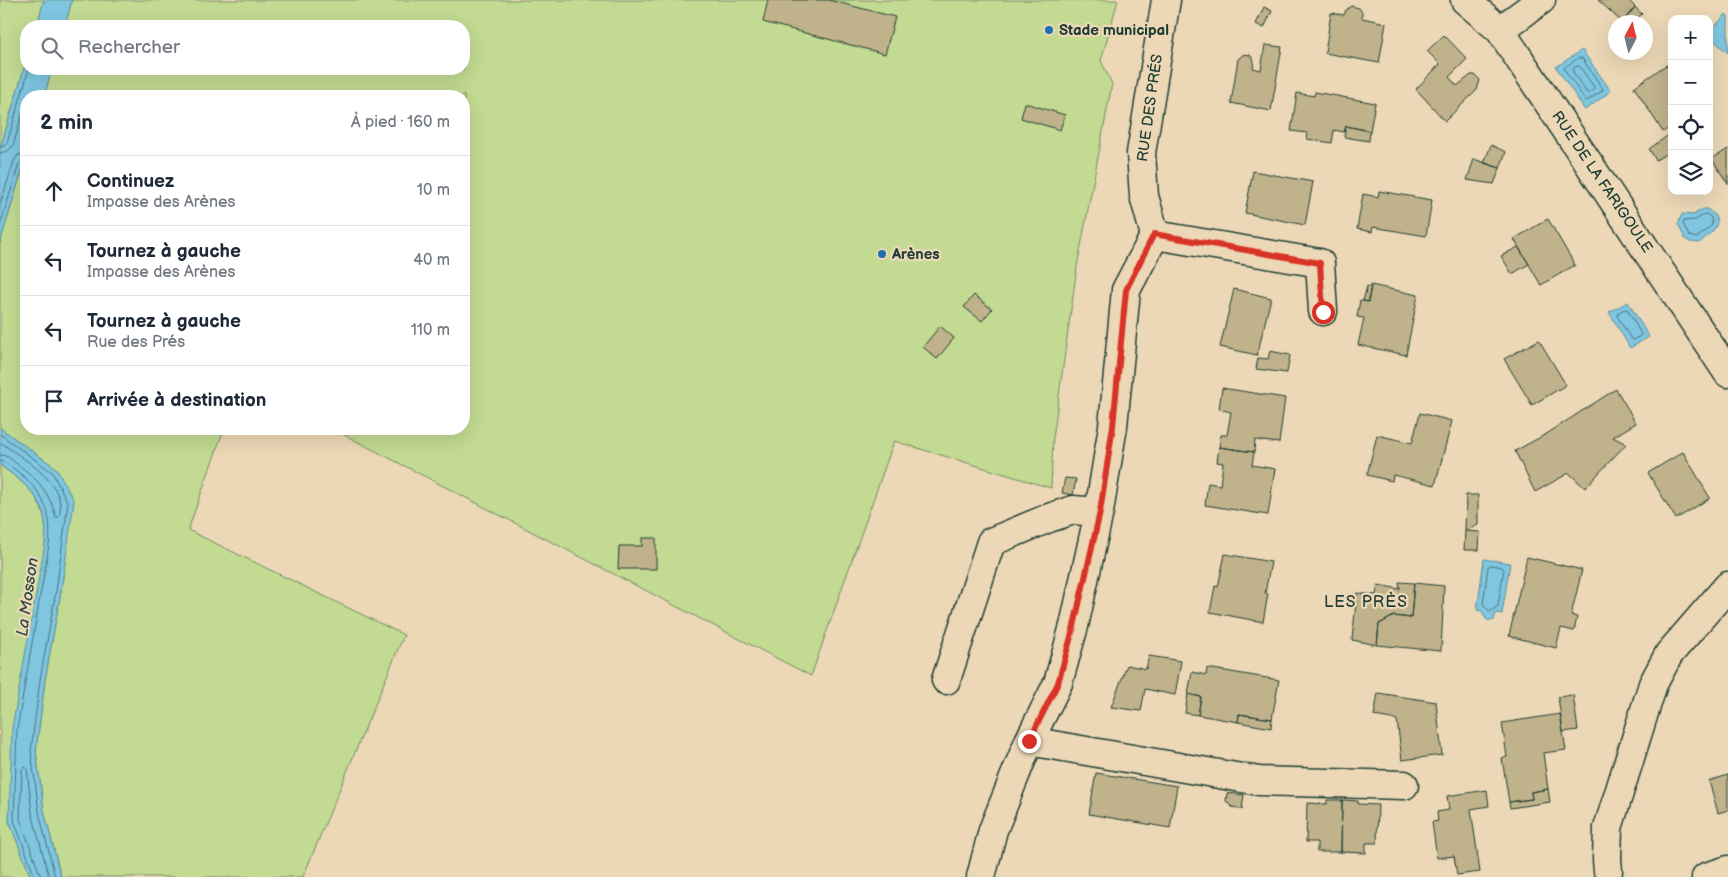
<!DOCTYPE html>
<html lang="fr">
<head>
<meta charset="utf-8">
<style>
  body { margin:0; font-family:"Balsamiq Sans",sans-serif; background:#f6f6f7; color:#1f2937 }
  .controls { position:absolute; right:15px; top:15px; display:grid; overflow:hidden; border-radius:10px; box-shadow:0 5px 20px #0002 }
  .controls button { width:45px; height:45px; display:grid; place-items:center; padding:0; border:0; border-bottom:1px solid #e0e1e3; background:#fff; color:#1f2937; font:25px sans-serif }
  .compass { position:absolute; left:1608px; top:15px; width:45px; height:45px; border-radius:50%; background:#fff; box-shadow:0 5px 20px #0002; rotate:7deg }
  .stop { position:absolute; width:15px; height:15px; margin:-11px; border:4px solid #d93025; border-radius:50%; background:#fff }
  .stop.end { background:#d93025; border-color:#fff; box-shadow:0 1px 5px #0008 }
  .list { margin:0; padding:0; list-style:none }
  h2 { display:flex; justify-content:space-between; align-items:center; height:65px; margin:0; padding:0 20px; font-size:21px }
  h2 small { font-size:16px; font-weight:400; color:#747a83 }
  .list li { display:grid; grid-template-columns:32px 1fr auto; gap:15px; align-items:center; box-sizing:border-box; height:70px; padding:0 20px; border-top:1px solid #e0e1e3 }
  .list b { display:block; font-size:19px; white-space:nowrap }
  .list p { margin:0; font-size:16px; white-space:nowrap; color:#747a83 }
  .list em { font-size:16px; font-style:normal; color:#747a83 }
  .icon { flex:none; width:28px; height:28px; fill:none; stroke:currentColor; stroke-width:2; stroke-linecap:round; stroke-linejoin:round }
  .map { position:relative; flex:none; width:1728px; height:877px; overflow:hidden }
  .search { position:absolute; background:#fff; box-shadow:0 5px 20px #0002; left:20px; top:20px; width:450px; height:55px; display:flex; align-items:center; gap:12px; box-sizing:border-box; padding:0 18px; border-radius:20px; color:#747a83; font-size:19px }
  .panel { position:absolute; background:#fff; box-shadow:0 5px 20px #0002; left:20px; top:90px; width:450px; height:345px; border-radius:20px }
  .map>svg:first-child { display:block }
  .green { fill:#c2da91; stroke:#708c62 }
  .water { fill:#80c6e1; stroke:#598f9c }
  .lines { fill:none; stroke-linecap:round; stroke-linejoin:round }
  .shore { stroke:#467479; stroke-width:1 }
  .building { fill:#c0b38b; stroke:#1f3d34 }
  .minor-casing { stroke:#1f3d34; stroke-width:31 }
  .minor { stroke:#ecd8b6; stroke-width:28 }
  .route { stroke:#d93025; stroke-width:6 }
  .poi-dot { fill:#1f6fb2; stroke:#ecd8b6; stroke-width:2 }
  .labels { text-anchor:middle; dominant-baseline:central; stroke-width:4.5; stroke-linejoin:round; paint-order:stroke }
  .poi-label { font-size:15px; font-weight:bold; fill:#1f3d34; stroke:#ecd8b6; text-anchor:start }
  .street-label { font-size:15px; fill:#1f3d34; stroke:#ecd8b6 }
  .water-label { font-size:16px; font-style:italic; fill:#294b45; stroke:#ecd8b6 }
  .neighbourhood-label { font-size:16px; letter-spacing:1px; fill:#1f3d34; stroke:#ecd8b6 }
</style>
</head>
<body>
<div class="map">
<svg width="1728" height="877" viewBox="0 0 1728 877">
  <rect width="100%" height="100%" fill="#ecd8b6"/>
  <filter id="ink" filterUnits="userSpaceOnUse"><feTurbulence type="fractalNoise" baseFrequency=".02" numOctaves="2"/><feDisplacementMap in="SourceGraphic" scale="10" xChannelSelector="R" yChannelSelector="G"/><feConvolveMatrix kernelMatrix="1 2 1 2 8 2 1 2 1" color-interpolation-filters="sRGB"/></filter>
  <g filter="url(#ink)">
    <path class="green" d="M0,0h44l-7,26h-11v36l-26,87z
      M72,0h1046l-17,61 11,23 -35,183 -24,171 -2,50 -157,-47 -83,235 -478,-247h131v-333h-420l8,-27h412v-43h-399z
      M26,157v272h198l-36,101 216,105 -101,242h-242l-17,-66 -8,-60 9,-71 16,-89 12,-90 -17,-33 -56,-40v-185z
      M0,465c27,20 46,34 46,71l-37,285 22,56h-31z"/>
    <path class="water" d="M44,0h28l-7,26h-28z
      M1726,14l2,2v37l-19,-17v-3z
      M1582,50l29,41 -26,19 -29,-43z
      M26,62v7h26l-8,27h-18v61l-26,86v-94z
      M1703,209h4c21,13 4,24 -8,34l-9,-1 -5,-3 -7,-15 4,-10 11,1z
      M1628,302l21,35 -19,11 -21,-36z
      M0,428l56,40 18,33 -13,90 -16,89 -9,71 8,60 17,66h-30l-22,-56 3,-93 33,-184c5,-41 -15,-57 -45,-79z
      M1484,559l26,4 -8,51 -6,-1 -2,7 -4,1 -4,-2 -4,-8 -5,-1z"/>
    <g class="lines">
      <path class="shore" d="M1579,58h3l21,31 -1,2 -15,10 -2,-1 -21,-31 1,-2z
        M1578,66l2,1 14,20v2l-5,4 -3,-1 -13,-20v-3z
        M0,147l4,-1 3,-3 22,-74
        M0,153l8,-2 5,-5 13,-45
        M0,205l14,-44 4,-6 8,-1
        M1706,214l5,3 1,8 -15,13 -8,-2 -6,-12 1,-3 11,-1z
        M0,226l19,-62 3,-3 4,-1
        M1625,309l3,1 13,24 -1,2 -7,4 -2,-1 -14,-23 1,-3z
        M0,434l52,38 16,31 -12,88 -16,89 -9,71 8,61 16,65
        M0,442c23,17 69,41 59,75h-3c-7,-25 -18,-38 -39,-53 -5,-4 -10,-9 -17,-9
        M0,461c6,1 11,6 17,10 25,19 36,42 32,74l-32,184 -3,91 21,57
        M1491,565l11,2 2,2 -6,37 -8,6 -7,-8 5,-37z
        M41,877l-21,-58 2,-49 2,-3 3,2 5,44 17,64"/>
    </g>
    <path class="building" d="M768,0h61l66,17 -10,37 -122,-32z
      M1598,0h30l7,7 -13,15z
      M1351,6l8,2 3,4v6l24,5 -7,40 -54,-10 6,-40 13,2 2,-5z
      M1264,7l8,4 -8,17 -8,-4z
      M1635,7l7,7 -9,8 -6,-5z
      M1444,35l23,24 -18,18 8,9 14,-11h4l5,5 -3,10 -32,31 -29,-32 24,-25 -13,-13z
      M1265,45l17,2 -11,64 -40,-8 7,-44 6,-5 6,1 4,5 -1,8 8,2z
      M1666,65l6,9v52l-9,6 -29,-45z
      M1315,92l60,11 -5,28 -24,-5 -2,6 -10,-2 -2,13 -25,-4 1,-6 -17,-2 6,-38 17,3z
      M1025,103l40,12 -5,15 -39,-12z
      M1346,126l24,5 -1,10 -25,-4z
      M1670,134l2,3v13l-16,10 -7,-11z
      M1491,145l15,7 -6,16 -16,-5z
      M1728,149v35l-16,-25z
      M1474,159l26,9 -6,16 -27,-4z
      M1253,171l60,11 -8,43 -60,-12z
      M1379,191l53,9 -6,36 -53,-9 -1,5 -15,-3 6,-35 15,3z
      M1548,219l27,46 -34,20 -27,-46z
      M1518,247l11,17 -17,10 -11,-18z
      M1371,285l47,10 -12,60 -48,-10 6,-27 -7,-1 3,-17 8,2z
      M1367,286l4,1 -3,15 -5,-1z
      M1234,289l37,9 -14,57 -37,-8z
      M974,295l18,14 -10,12 -18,-14z
      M940,326l14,12 -17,21 -14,-12z
      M1539,340l27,45 -34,20 -28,-46z
      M1270,351l20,4 -3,18 -31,-4 2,-11 10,1z
      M1222,388l63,10 -6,45 -24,-3 -1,12 -35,-5 2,-12h6l4,-23 -12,-3z
      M1616,389l20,34 -23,14 13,7 -41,44 -16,-15 -34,19 -20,-41 33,-18z
      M1420,413l32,8 -17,64 -42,-10 -1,6 -25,-6 10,-40 35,8z
      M1219,447l35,5 -2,13 23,4 -7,46 -63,-10 3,-22 12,2 3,-22 -6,-1z
      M1683,452l27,46 -34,21 -28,-46z
      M1065,478l11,1 -3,16 -11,-2z
      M1466,495h12v30l-13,6z
      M1465,531l15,1 -1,18h-15z
      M642,538h14v31h-38l1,-23h23z
      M1225,554l46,8 -6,31 3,1 -5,28 -53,-10 5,-26 3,1z
      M1527,557l55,13 -11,45 6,2 -3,14 -13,-3 -5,20 -47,-12z
      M1399,582l15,1 -3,35 -17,-2 -15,8 -2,21 -25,-5 5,-47 19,2 2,-10 22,4z
      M1414,583l30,3 -3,65 -64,-6 2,-21 15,-8 17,2z
      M1149,656l32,5 -6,34 -30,-6 -4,22 -30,-4 16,-42 19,4z
      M1207,668l72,12 -7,39 -33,-5 -1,8 -40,-7 3,-18 -13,-3 4,-22 14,3z
      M1378,693l58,9 6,53 -40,5 -5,-40 -23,-4z
      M1188,694l13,3 -3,18 -13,-2z
      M1573,695l5,35 -15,2 -5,-35z
      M1239,714l33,5 -1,9 -33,-6z
      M1560,714l6,36 -23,3 5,36 -17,3 1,7 -23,3 -7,-44 5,-1 -5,-34z
      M1096,773l81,13 -7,42 -81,-14z
      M1728,775v35l-10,3 -9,-32z
      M1548,789l2,13 -40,6 -1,-6 23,-3 -1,-7z
      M1487,790l2,16 -18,3 9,63 -23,3 -3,-19 -17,2 -5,-36 6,-1 -1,-9 12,-2 -2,-14z
      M1227,793l17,2 -2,14 -10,-2 -6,-6z
      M1327,800h15l-1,52h-24v-10h-11l1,-39 20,1z
      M1342,800l16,1v3l20,1 -1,38h-11v10l-25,-1z"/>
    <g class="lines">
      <g class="minor-casing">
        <path id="minor" d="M1465,0l35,30 228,343
          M1500,30l41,-30
          M1155,235l165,28 3,48
          M946,680l45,-138 58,-24 24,-8 26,2
          M1029,741l230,40 145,4
          M1608,871l-1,-12 1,-31 45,-144 16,-30 59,-68
          M981,877l12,-47 36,-89 29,-58 16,-57 25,-114 14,-86 13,-136 29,-55 -11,-39 -3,-43 25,-153
          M1706,877l22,-7"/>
      </g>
      <use href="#minor" class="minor"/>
    </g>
  </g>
  <g class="lines" filter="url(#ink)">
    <path class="route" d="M1029,741l29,-58 16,-57 26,-114 13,-86 13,-136 28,-56 166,29 3,49"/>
  </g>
  <g class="poi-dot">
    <circle cx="1049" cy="30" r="5"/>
    <circle cx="882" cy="254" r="5"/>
  </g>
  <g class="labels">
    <g class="poi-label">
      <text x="1059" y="30">Stade municipal</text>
      <text x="892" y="254">Arènes</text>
    </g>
    <g class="street-label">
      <text transform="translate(1150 108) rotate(-82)">RUE DES PRÉS</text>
      <text transform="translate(1602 182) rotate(56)">RUE DE LA FARIGOULE</text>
    </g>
    <g class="water-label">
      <text transform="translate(28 597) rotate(-82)">La Mosson</text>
    </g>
    <g class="neighbourhood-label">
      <text x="1366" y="602">LES PRÈS</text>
    </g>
  </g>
</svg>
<div class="controls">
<button>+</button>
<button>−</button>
<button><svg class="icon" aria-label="locate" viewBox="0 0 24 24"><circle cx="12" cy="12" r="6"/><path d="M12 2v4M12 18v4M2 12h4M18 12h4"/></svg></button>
<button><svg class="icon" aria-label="layers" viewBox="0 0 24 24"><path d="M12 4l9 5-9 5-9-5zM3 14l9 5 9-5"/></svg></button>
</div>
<svg class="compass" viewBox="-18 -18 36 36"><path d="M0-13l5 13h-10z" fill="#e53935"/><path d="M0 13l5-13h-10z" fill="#747a83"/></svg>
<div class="stop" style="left:1323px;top:312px"></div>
<div class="stop end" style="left:1029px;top:741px"></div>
<div class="search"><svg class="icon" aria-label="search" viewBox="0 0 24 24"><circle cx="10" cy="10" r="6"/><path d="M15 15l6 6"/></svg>Rechercher</div>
<section class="panel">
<h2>2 min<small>À pied · 160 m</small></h2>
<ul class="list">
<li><svg class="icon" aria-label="ahead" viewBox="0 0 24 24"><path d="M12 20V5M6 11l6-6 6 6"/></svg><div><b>Continuez</b><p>Impasse des Arènes</p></div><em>10 m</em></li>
<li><svg class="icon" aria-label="left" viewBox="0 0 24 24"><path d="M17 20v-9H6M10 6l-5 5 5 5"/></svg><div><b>Tournez à gauche</b><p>Impasse des Arènes</p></div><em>40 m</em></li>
<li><svg class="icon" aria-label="left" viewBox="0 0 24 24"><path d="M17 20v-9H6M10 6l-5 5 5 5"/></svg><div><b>Tournez à gauche</b><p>Rue des Prés</p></div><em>110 m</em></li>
<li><svg class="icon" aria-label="arrive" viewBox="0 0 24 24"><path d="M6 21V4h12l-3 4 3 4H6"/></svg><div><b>Arrivée à destination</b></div></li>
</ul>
</section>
</div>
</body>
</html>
